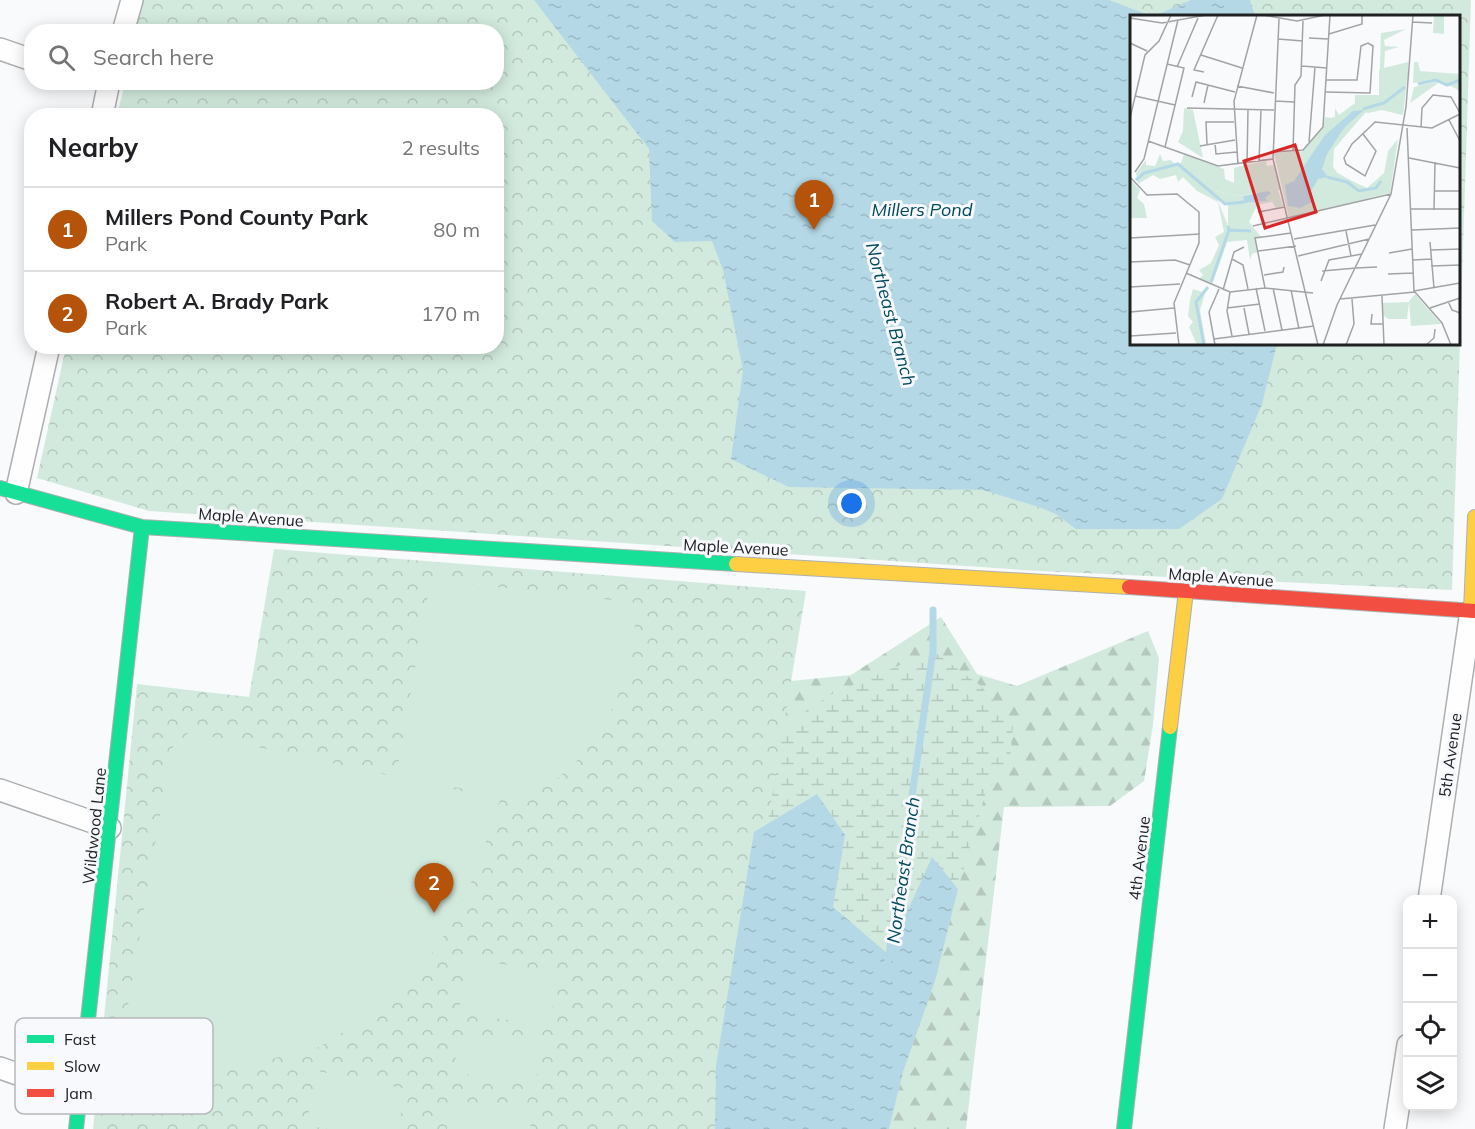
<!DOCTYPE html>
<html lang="en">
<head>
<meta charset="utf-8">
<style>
  body { margin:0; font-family:Mulish,sans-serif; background:#f2f2f2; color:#202124 }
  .controls { position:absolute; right:18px; bottom:18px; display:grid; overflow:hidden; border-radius:12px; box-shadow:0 3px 15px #0003 }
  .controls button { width:54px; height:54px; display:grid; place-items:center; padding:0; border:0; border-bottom:2px solid #e0e0e0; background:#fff; color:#202124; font:30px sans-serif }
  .you { position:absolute; left:852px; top:504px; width:21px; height:21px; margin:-15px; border:4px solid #fff; border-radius:50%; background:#1a73e8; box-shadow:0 0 0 9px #1a73e833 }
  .badge { display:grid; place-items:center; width:39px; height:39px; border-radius:50%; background:#b45309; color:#fff; font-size:20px; font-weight:700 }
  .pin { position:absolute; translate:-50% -50px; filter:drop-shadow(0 2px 3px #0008) }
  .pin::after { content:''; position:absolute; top:32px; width:21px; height:18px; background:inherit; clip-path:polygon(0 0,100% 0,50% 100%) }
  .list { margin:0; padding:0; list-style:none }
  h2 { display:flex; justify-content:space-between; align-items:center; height:78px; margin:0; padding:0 24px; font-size:26px }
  h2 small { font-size:20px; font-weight:400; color:#757577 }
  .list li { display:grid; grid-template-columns:39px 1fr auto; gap:18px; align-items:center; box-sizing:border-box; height:84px; padding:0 24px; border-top:2px solid #e0e0e0 }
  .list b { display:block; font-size:22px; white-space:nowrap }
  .list p { margin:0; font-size:20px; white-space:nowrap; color:#757577 }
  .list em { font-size:20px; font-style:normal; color:#757577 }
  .icon { flex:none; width:33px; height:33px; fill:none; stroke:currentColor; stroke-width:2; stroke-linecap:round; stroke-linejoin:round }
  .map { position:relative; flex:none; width:1475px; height:1129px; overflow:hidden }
  .search { position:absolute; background:#fff; box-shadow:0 3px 15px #0003; left:24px; top:24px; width:480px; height:66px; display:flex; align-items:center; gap:15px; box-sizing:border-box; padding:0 21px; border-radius:24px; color:#757577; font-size:22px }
  .panel { position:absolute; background:#fff; box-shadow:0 3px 15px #0003; left:24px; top:108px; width:480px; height:246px; border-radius:24px }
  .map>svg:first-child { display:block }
  .forest { fill:url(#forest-firs) }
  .wetland { fill:url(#wetland-marsh) }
  .park { fill:url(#park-crowns); fill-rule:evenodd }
  .pitch { fill:#d2eadd }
  .water { fill:url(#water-ripples) }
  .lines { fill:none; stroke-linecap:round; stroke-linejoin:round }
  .stream { stroke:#b4d8e6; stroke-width:7 }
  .street-casing { stroke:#adafb0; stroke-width:24 }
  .fast-casing { stroke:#adafb0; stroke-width:16 }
  .slow-casing { stroke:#adafb0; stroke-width:16 }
  .jam-casing { stroke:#adafb0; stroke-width:16 }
  .street { stroke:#fefeff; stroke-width:21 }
  .fast { stroke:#16e098; stroke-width:14 }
  .slow { stroke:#ffcf43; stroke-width:14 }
  .jam { stroke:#f24e42; stroke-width:14 }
  .labels { text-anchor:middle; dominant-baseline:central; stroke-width:6; stroke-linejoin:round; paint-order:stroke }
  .street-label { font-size:16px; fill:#202122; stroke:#f7f9fd }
  .water-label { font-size:18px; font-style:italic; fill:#004a5e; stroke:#f7f9fd }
  .inset-river { fill:none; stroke:#b4d8e6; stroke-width:3 }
  .inset-road { fill:none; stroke:#a2a3a5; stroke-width:1.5 }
  .view { fill:#d62828; fill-opacity:0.15; stroke:#d62828; stroke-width:3 }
  .inset-edge { fill:none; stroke:#202122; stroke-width:3 }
  .key { fill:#f7f9fd; stroke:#b6b8bb; stroke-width:1.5 }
  .key-label { font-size:16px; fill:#202122 }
</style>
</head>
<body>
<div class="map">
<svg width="1475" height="1129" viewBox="0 0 1475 1129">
  <defs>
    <pattern id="forest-firs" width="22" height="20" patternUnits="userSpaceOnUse" patternTransform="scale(1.5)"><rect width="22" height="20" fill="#d2eadd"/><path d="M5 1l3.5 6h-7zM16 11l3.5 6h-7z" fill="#b4c8bd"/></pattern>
    <pattern id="wetland-marsh" width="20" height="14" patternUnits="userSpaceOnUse" patternTransform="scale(1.5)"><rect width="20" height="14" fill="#d2eadd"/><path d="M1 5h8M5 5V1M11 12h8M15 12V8" fill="none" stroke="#b4c8bd"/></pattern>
    <pattern id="park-crowns" width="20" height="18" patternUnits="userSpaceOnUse" patternTransform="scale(1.5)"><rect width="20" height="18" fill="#d2eadd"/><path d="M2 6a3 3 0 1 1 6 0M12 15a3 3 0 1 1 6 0" fill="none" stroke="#b4c8bd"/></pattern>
    <pattern id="water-ripples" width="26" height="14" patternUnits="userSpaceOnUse" patternTransform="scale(1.5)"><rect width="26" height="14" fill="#b4d8e6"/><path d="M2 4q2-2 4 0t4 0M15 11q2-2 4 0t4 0" fill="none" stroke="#9ab9c5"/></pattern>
  </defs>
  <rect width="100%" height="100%" fill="#f8fafc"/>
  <path class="forest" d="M941,617l36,57 40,12 131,-55 11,27 -6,67 -9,56 -34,25 -106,1 -38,322h-77l13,-57 -253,57 93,-503 49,55 60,-6z"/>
  <path class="wetland" d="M933,651l48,35 32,39 -3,33 -25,37 -27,94 -23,92 -32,91 -14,57 -135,-297 6,-69 46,-52 26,-17z"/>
  <path class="park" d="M143,0h1328l-19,590 -412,-19 -891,-60 -112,-33 29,-131 430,-1v-230l-379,-1 8,-32 371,-1v-50l-360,-1zM1132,16h326v328h-326z
    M274,549l532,42 -89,538h-624l44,-445 112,13z"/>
  <path class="pitch" d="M443,581l195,22 -9,66 -24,57 -34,42 -23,17 -41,11 -89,-15 82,19 -25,75 -36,70 -53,60 -67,42 -87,22h-55l-58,-9 52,-311 18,-17 207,45 32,-182z
    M467,959l90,13 -7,54 -91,-13z
    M458,1035l83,9 -5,38 -82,-9z
    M317,1071l89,18 -8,40h-70l-22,-4z
    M450,1100l83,9 -3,20h-83z"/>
  <path class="water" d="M534,0h575l42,16h-19v328h145l-15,60 -40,95 -43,30h-103l-20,-15 -17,-7 -56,-17 -194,-3 -58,-28 12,-89 -20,-100 -11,-29 -37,1 -23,-21 -3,-72z
    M1191,0h59l5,16h-101z
    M817,794l28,41 -12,72 55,47 44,-97 26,32 -23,92 -32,91 -14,57h-174l1,-63 38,-234z"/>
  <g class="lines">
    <path class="stream" d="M888,961l45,-310v-41"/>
    <g class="street-casing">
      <path id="street" d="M123,32l9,-32
        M0,49l32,11
        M102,116l7,-34
        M16,493l33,-147
        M0,790l110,38
        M1429,900l42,-289
        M0,1068l80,28
        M1395,1129l13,-84"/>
    </g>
    <g class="fast-casing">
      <path id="fast" d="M0,488l142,39 594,37
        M76,1129l66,-602
        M1124,1129l46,-402"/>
    </g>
    <g class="slow-casing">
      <path id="slow" d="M736,564l393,23
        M1471,611l4,-94
        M1170,727l16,-136"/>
    </g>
    <g class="jam-casing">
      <path id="jam" d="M1129,587l346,24"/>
    </g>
    <use href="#street" class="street"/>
    <use href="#fast" class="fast"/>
    <use href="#slow" class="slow"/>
    <use href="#jam" class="jam"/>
  </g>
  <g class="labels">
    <g class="street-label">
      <text transform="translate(251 517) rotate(4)">Maple Avenue</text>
      <text transform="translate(736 547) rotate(3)">Maple Avenue</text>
      <text transform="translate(1221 577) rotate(4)">Maple Avenue</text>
      <text transform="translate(1450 755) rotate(-82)">5th Avenue</text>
      <text transform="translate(94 826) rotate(-84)">Wildwood Lane</text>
      <text transform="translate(1139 858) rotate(-83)">4th Avenue</text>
    </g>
    <g class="water-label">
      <text x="922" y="209">Millers Pond</text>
      <text transform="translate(891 314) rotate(75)">Northeast Branch</text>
      <text transform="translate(903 870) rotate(-82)">Northeast Branch</text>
    </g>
  </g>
  <g transform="translate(1130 15)">
    <rect width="330" height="330" fill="#f8fafc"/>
    <path d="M84,176l29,5 1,6 -19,2 -12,-10z" fill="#d2eadd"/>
    <path d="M304,1h10v18l-11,-1zM276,14l-22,11 1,6 14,1 -14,4 -1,17 24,-6v17l-26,31 -14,3 -16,-4 -39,43 -10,-1 20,-23 3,-9 9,-2v-9l4,7 16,-12v-8h24l2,-62zM284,47h4l2,9 40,3v17l-19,-10 -31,22 4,-16 26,-6 -27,2zM54,93l9,2 10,48 -25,-16 5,-11zM235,98l-31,36 -1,18 6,8 28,13 17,-15 4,-22 10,-12 -8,54 -50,12 -18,-36 22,-40zM30,139l3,7 8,-1 5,6 5,-3 3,-9 40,15 1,10 9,4v-15l11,-3 32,22 6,19 -7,2 -4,-6 -15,3 -8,17 12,15 -6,1 3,14 -6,2 -2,6 -3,-20 -20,2 -15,43 -13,-6 4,-4 -4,-5 12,-7 8,-18 -4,-8 9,-5 -6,-30 -21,-11 -14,-14 -5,5 -2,-7 -16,4 -7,-4 -15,9 -2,-11 10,-13v5l9,1zM84,176l29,5 14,-4 11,9 -40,3v22zM0,164l10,11 -3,8 7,6 3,14h-17zM77,272l-7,23 6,35h-9l-8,-18 4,-5 -5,-6 2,-16 3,-11 9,3zM279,287l-2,17h-19l-5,-4v-12z" fill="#d2eadd" fill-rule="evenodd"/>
    <path d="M285,279l26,30 -30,2 -2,-25z" fill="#d2eadd"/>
    <path d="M254,53l4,21 9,-4 1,-5h9l-4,35 -26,-6 -11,3 -25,25 -10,16 3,18 34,19 1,9 -80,20 -15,-66 29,-2 20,-24 2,-10 12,2 22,-15v-9h20v-25zM136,146l1,5 7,-1 6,25 -33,4 -3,-29z" fill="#d2eadd"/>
    <path d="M135,149l1,9h8l3,9 -19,-4 -8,-8 -1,-5z" fill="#d2eadd"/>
    <path d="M234,95l-20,18 -17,26 -5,15 6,8 -10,2 -7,12 3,10 -14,7 -12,-2 -3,-21 9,-4 31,-46 28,-24zM138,176l3,2 -6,5 3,3 -24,2 -1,-7z" fill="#b4d8e6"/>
    <path class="inset-river" d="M288,69l18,-4 11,5 13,-5M233,94l21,-6 21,-16M197,162l20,5 12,9 17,-3 5,-7M6,165l8,-7 34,-9 47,40 19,-2M98,211l1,4 22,1M81,267l18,-52M74,330l-8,-43 12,-15"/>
    <path class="inset-road" d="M133,0l34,6 28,-6M0,3l32,5 44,-8M149,4l-6,140 45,186M282,7l20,1M199,19l33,-10v-9M179,23l19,1M148,24l25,2M0,28l17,8M71,40l41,13M172,51l25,2M47,52l21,-49M74,57l-10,-2 24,-55M107,71l37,7M196,77l44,1 3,-47 -5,-3 -7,3 -4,34h-31M5,81l40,9M62,82l4,-15 39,10M145,86l19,1M74,88l4,-18M57,93l87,2M0,103l15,-63 14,-14 12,-26M319,105l11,21M277,113l7,163 28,32 9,22M291,113l1,-20 11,-13 18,2 9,16M233,119l13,17 -11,25 -19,-12 -2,-6 8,-14 19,-18 4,-4 57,6 28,-14M18,126l70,25 55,-7M179,127l6,-75M85,128l1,11 21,-2M77,129l-1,-22h28M70,131l35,-6M35,132l19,-79 -17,-4M163,136l2,-66 6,-9 2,-55M143,137l30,-2 20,-23 7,-112M279,143l51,10M129,146l2,-51M117,149l1,-54M108,150l-4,-64 23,-86M5,157l9,-13 34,-139M0,162l17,18 30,-1 22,18v31l-25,60 5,42M305,176h25M281,194h49M304,195l1,-48M128,197l27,-5M123,211l138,-32M282,215l48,-2M216,216l5,25M0,223l70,-4M164,224l81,-14M300,227l4,46M301,235l29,-1M128,236l38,-5M259,238l23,-4M168,241l71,-17M102,244l11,6 5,24M283,245l18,-1M0,247l45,-2 15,5M301,251l29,-1M226,253l21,-1M192,256l34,-3M56,258l44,19 35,-4 48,5M258,259l25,-1M134,260l19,-3 1,-5M191,266l8,-21 33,-6M0,272l50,-3M126,273l9,43M135,273l-10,-50 36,-5M143,273l9,42M93,275l11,-38 10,-5M161,275l8,39M284,276l46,-8M100,277l-3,19 5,25M252,281l2,49M210,284l75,-7M318,286l4,9 8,3M97,293l33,-4M114,293l5,26M300,293l30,-10M0,297l44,-4M242,299l-1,10h12M0,321l46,-3M84,324l100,-13M85,330l-6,-33 10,-23M193,330l14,-40 54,-111 15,-87 7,-92M216,330l8,-21 -2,-25M296,330l8,-7 1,-9"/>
    <path class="view" d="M165,130l21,67 -51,16 -21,-67z"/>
    <rect width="330" height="330" class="inset-edge"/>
  </g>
  <rect x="15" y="1018" width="198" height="96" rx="9" class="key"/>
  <rect x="27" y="1035" width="27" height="8" fill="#16e098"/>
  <rect x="27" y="1062" width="27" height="8" fill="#ffcf43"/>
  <rect x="27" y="1089" width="27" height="8" fill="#f24e42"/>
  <g class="key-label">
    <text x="64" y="1045">Fast</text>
    <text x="64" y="1072">Slow</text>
    <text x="64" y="1099">Jam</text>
  </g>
</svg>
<div class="controls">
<button>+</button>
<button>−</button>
<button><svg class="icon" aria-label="locate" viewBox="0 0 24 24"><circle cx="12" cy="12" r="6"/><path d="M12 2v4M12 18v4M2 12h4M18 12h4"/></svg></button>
<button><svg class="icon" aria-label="layers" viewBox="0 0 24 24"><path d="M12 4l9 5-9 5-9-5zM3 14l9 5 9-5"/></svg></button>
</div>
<div class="you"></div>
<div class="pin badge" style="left:814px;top:230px">1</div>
<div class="pin badge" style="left:434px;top:913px">2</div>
<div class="search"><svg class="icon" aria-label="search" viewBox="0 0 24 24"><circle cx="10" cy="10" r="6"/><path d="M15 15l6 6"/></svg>Search here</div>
<section class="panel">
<h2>Nearby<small>2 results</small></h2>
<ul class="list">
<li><span class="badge">1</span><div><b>Millers Pond County Park</b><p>Park</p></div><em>80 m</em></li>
<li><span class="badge">2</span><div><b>Robert A. Brady Park</b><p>Park</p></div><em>170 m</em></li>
</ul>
</section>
</div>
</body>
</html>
